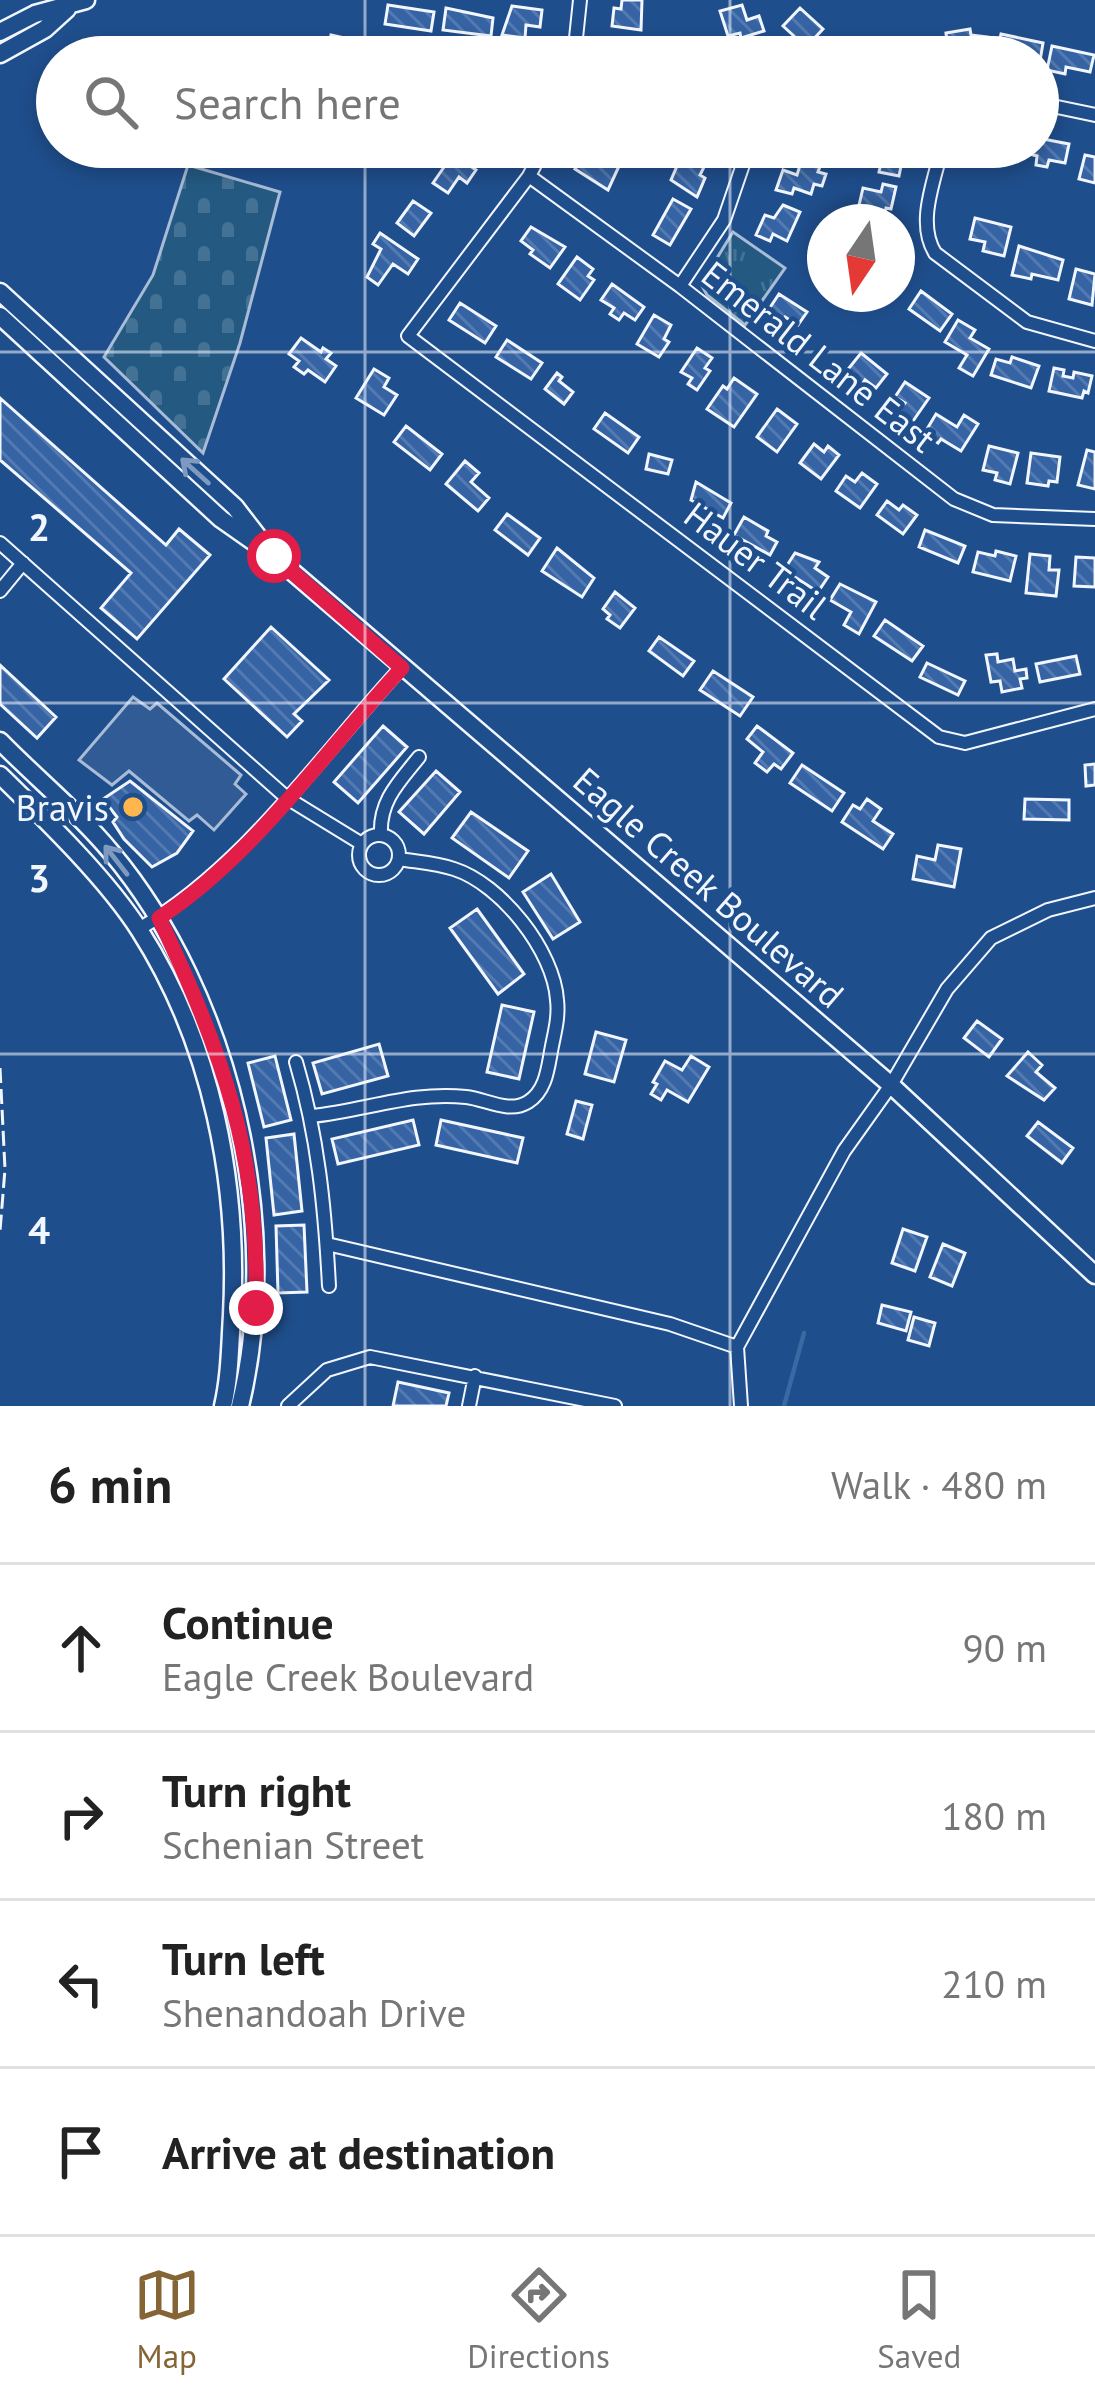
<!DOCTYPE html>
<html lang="en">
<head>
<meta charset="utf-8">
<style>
  body { margin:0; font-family:"PT Sans",sans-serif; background:#f2f2f2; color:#222 }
  .compass { position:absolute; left:807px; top:204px; width:108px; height:108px; border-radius:50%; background:#fff; box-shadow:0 6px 18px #0003; rotate:193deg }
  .stop { position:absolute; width:36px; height:36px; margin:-27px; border:9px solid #e11d48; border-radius:50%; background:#fff }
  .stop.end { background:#e11d48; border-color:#fff; box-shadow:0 3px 12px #0008 }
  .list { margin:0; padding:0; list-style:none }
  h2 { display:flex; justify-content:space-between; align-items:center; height:156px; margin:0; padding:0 48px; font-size:51px }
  h2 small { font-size:39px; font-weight:400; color:#767676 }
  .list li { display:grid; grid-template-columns:78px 1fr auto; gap:36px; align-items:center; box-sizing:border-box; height:168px; padding:0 48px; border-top:3px solid #e0e0e0 }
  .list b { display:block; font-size:45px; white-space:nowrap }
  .list p { margin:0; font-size:39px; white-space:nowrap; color:#767676 }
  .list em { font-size:39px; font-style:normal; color:#767676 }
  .icon { flex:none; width:66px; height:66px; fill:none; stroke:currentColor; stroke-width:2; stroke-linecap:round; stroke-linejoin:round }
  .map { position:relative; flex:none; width:1095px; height:1406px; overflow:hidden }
  .search { position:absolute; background:#fff; box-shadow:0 6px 18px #0003; left:36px; right:36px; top:36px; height:132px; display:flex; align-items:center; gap:30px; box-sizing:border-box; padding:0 42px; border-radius:66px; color:#767676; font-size:45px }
  .sheet { height:828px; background:#fff }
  nav { display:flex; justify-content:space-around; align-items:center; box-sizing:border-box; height:168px; border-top:3px solid #e0e0e0; background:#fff; font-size:33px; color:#767676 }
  nav a { display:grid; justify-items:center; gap:6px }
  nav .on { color:#856535 }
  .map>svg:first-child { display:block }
  .grass { fill:url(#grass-tufts); stroke:#a8bbd7; stroke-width:3 }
  .cemetery { fill:url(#cemetery-stones); stroke:#a8bbd7; stroke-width:3 }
  .parking { fill:#305b95; stroke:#a8bbd7; stroke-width:3 }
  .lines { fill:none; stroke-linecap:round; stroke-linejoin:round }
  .stream { stroke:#3b69a3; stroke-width:4.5 }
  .building { fill:url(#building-back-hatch); stroke:#f2f6ff; stroke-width:3 }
  .street-casing { stroke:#f2f6ff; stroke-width:16 }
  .secondary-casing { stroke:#f2f6ff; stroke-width:21 }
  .street { stroke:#1f4e8c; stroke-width:12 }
  .secondary { stroke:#1f4e8c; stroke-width:16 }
  .fence { stroke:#f2f6ff; stroke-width:3; stroke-dasharray:15 6; stroke-linecap:butt }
  .oneway { stroke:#7e9ac0 }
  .route { stroke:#e11d48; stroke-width:15 }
  .grid { fill:none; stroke:#f2f6ff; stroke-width:3; stroke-opacity:0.55 }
  .poi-dot { fill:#ffb74d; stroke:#1f4e8c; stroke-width:4.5 }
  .labels { text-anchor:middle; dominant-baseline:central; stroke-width:9; stroke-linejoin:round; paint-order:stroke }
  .street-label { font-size:36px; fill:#f2f6ff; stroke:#1f4e8c }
  .poi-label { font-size:36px; fill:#f2f6ff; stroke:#1f4e8c; text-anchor:end }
  .grid-label { font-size:39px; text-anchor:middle; font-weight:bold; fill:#f2f6ff; stroke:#1f4e8c; stroke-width:9; stroke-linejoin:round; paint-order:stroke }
</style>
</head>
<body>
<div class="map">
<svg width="1095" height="1406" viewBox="0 0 1095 1406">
  <defs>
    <pattern id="grass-tufts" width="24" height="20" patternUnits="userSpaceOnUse" patternTransform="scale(3)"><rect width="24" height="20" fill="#245a82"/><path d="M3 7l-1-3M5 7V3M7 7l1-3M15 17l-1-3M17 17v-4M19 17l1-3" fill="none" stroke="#447295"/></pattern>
    <pattern id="cemetery-stones" width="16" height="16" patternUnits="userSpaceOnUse" patternTransform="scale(3)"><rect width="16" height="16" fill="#245a82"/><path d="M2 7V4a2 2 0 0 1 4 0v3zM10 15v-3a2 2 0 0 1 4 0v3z" fill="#447295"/></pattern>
    <pattern id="building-back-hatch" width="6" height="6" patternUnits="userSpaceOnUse" patternTransform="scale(3)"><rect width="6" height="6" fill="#3563a3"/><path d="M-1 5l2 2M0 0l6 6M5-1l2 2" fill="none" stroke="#537ab1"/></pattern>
  </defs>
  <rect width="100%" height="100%" fill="#1f4e8c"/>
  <path class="grass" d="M733,232l52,36 -40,57 -38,-30 -6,-11z"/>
  <path class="cemetery" d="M188,165l92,27 -40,151 -37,110 -99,-96 49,-82z"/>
  <path class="parking" d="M133,697l17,12 7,-6 84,72 -6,9 11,10 -32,36 -17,-15 -8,6 -60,-50 -17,14 -33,-25z"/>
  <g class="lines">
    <path class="stream" d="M784,1406l20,-73"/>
  </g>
  <path class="building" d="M622,0h20l-1,30 -29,-4 2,-18 7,1z
    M388,5l46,7 -3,19 -46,-7z
    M742,5l5,15 12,-4 5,15 -23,7 -1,-5 -12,3 -8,-25z
    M512,6l30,4 -2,17 -14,-2 -1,13 -23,-3z
    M446,8l47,10 -2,18 -48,-6z
    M800,8l23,21 -17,18 -23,-21z
    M970,29l1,6 17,2 -2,20h-47l-2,-13 10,-2 -1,-9z
    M1001,34l42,9 -3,18 -2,-4h-42z
    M331,35l13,3 -4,19h-29l3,-13 15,3z
    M690,46l17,3 -2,8h-17z
    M1052,46l42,9 -4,17 -24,-5 -1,7 -18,-4z
    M625,47l17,4 -1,6h-18z
    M1038,138l31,6 -4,19 -16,-3 -2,7 -11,-2 1,-9 -12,-3 1,-6h12z
    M884,147h21l-6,29 -20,-4 3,-13 -8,-1 2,-10z
    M978,147h33h-6l-3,15 -12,-3 -1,7 -15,-4z
    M453,154l23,16 -9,13 -8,-6 -11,16 -15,-10z
    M585,154l17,11 6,-9 12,8 -12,26 -33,-21z
    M803,155l19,6 -4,11 8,2 -4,12 -8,-2 -3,10 -17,-6 -2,6 -16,-4 7,-20 14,5z
    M1085,155l10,2v26l-16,-4z
    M681,157l23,10 -4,8 5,3 -8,19 -26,-17z
    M883,184l13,3 -5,22 -5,-1 -3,12 -26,-6 6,-26 18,4z
    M673,199l18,10 -21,36 -17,-10z
    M413,201l18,12 -17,23 -17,-13z
    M783,205l17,7 -13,29 -14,-7 -3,7 -14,-6 9,-20 9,3z
    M975,218l36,9 -7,29 -21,-5 2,-9 -15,-3z
    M531,227l34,20 -15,21 -20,-14 3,-4 -12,-9z
    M380,233l38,26 -10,15 -15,-10 -15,21 -11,-8 14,-28 -8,-5z
    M1019,246l44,14 -5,20 -26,-6 -1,5 -19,-4z
    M577,257l16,12 -5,7 6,4 -14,20 -22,-16z
    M1076,269l19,5 -3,31 -23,-6z
    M612,284l32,23 -9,13 -11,-7 -5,7 -9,-6 4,-6 -13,-8z
    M921,291l31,23 -12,17 -31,-22z
    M779,294l28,18 -9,13 -13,-8 -5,7 -15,-9z
    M460,303l36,23 -11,17 -36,-23z
    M654,315l17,10 -7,14 5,3 -10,15 -22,-13z
    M958,320l17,10 -5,8 19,11 -16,27 -14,-8 8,-13 -22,-13z
    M301,338l20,14 2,-4 8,5 -5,6 10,7 -11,16 -17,-12 -4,4 -10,-7 5,-6 -10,-7z
    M507,340l35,23 -11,16 -35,-22z
    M697,348l15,10 -7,10 5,3 -13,19 -9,-6 4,-6 -11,-6z
    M861,353l26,21 -11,14 -11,-8 -4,6 -16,-13z
    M1012,357l27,9 -8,22 -40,-13 5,-16 14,4z
    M1054,368l10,2 -1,6 10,2 1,-6 18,4 -4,17 -4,-2 -2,7 -33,-7z
    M374,369l15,9 -5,9 13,8 -13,20 -28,-17z
    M557,373l5,4 -3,4 14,11 -9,12 -19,-15z
    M734,378l23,16 -23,33 -27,-18 16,-23 4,3z
    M905,382l24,16 -18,26 -14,-10 8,-11 -10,-6z
    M0,398l166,147 13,-16 31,26 -73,84 -36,-31 30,-35 -131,-113z
    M777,409l20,15 -20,28 -20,-15z
    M605,413l34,24 -11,16 -34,-24z
    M936,414l21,13 7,-12 14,9 -17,27 -20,-12 -3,4 -14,-9z
    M406,426l36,28 -12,16 -36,-28z
    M814,444l10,8 4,-6 11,9 -18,24 -21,-16z
    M989,446l29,7 -8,31 -15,-4 2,-7 -14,-3z
    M1087,450l8,2v37l-17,-4z
    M1031,453l29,4 -3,25 -8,-1 -1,5 -21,-3z
    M649,454l23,6 -4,14 -22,-5z
    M465,461l14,12 -8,9 18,16 -11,13 -32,-27z
    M862,473l15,11 -17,24 -24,-17 10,-15 9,6z
    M696,482l35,21 -8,15 -32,-18z
    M887,501l12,9 4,-5 14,10 -14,19 -26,-19z
    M507,514l33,24 -12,17 -33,-25z
    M744,517l24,14 -2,5 11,6 -7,13 -36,-20z
    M925,530l40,16 -7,17 -39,-16z
    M557,548l37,30 -12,19 -40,-26z
    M996,551l20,5 -6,25 -37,-9 5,-20 17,4z
    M795,553l24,9 -4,6 13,9 -10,15 -34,-22z
    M1030,554l20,2 -1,14h10l-3,26 -30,-3z
    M1076,557l19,1v29l-21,-1z
    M840,584l36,18 -17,32 -15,-9 7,-13 -21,-12z
    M615,592l20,16 -15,20 -13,-9 3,-4 -7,-6z
    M885,620l38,26 -11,15 -38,-25z
    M271,627l58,53 -35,34 8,7 -15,16 -63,-58z
    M659,637l35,24 -11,15 -34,-25z
    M997,654l1,8 15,-3 2,12 11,-2 1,9 -7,1 2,9 -20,4 -2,-11 -9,1 -5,-27z
    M1076,656l4,18 -40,8 -4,-18z
    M927,663l38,18 -7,14 -38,-18z
    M0,665l56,52 -19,21 -37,-34z
    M713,671l40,26 -13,19 -40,-26z
    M383,726l24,21 -49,56 -24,-21z
    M757,726l36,27 -12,16 -7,-5 -7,8 -12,-9 8,-11 -16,-13z
    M1095,764v21l-9,1 -1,-21z
    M802,765l42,28 -12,18 -42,-28z
    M436,771l24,21 -36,42 -25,-22z
    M130,781l63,50 -16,22 -25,14 -28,-28 -11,-17 4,-5 -14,-18z
    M867,799l14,10 -8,12 20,13 -10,15 -41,-27 11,-17 7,4z
    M1025,799l44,1v20l-45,-1z
    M471,812l57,39 -19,27 -57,-40z
    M938,845l23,4 -7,38 -41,-8 4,-23 18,4z
    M551,874l29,48 -27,17 -30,-47z
    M477,909l47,65 -26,20 -48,-66z
    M502,1005l32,7 -15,67 -32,-7z
    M977,1021l25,18 -13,18 -25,-19z
    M596,1032l30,8 -12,42 -29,-8z
    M379,1044l9,32 -66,18 -9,-31z
    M1028,1052l14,13 -6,7 19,16 -11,12 -37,-24z
    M275,1056l16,64 -27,7 -16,-64z
    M691,1056l18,11 -21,35 -21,-12 -6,10 -10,-6 6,-10 -4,-2 12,-21 17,9z
    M576,1101l16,4 -9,34 -16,-5z
    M413,1120l6,25 -81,19 -6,-25z
    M441,1120l82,18 -6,25 -81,-18z
    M1038,1122l35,26 -11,15 -35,-27z
    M294,1134l8,77 -28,4 -8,-77z
    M304,1225l3,67 -29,1 -2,-67z
    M903,1229l24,8 -12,34 -23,-8z
    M943,1244l22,9 -13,33 -22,-9z
    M882,1305l29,7 -5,19 -28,-8z
    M914,1317l21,6 -6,23 -21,-6z
    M398,1382l51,11 -3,13h-53z"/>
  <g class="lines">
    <g class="street-casing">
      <path id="street" d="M574,57l6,-57
        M1038,103l57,12
        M544,147l-15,29 -121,160 531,401 26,6 130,-34
        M942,147c-7,33 -26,75 -7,106l92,69 68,19
        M529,176l151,110 274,213 39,16 102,4
        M680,286l44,-66 25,-73
        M0,543l287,255 75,46
        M0,591l23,-28
        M359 855a20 20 0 1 1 40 0a20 20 0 1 1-40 0Z
        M381,835c-2,-34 18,-53 38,-78
        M139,929c107,-63 180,-172 263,-262
        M296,1062c22,74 29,147 33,224
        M312,1116c52,-5 100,-25 154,-19 20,2 43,17 62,5 19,-12 20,-36 24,-56 3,-15 7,-30 5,-46 -3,-49 -56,-116 -103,-131 -18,-6 -37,-7 -55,-10
        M327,1244l343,80 67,23
        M288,1406l39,-36 43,-13 245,49
        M469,1406l6,-30
        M741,1406l-4,-59 107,-196 47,-66 56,-96 44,-51 57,-28 47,-12"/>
    </g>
    <g class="secondary-casing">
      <path id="secondary" d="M0,32l35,-18 51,-14
        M0,54l45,-25 22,-20
        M0,292l235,215 27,35
        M0,316l221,203 53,37 617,529 204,190
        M0,741c36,37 78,71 111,111 120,143 173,373 129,554
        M0,775c44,43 107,104 140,156 72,113 99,252 92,384 -2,31 -2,61 -9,91"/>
    </g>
    <use href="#street" class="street"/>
    <use href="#secondary" class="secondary"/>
    <path class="fence" d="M0,1068l5,101 -5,62"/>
  </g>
  <defs><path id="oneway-shaft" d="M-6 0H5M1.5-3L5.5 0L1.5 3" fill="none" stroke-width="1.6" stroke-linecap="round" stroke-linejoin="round" transform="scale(3)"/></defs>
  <g class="oneway">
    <use href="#oneway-shaft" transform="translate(195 471) rotate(-138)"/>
    <use href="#oneway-shaft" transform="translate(116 860) rotate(-128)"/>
  </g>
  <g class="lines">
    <path class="route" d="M256,1308c4,-151 -33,-255 -97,-390 96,-63 165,-166 243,-250l-128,-112"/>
  </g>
  <path class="grid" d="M365,0v57M730,0v57M365,147v1259M730,147v1259M0,352h1095M0,703h1095M0,1054h1095"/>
  <circle class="poi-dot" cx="133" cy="807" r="12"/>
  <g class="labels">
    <g class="street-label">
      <text transform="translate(819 356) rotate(38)">Emerald Lane East</text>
      <text transform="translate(756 560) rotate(37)">Hauer Trail</text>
      <text transform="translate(709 887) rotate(41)">Eagle Creek Boulevard</text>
    </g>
    <g class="poi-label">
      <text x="109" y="807">Bravis</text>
    </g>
  </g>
  <g class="grid-label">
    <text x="39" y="541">2</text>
    <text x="39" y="892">3</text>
    <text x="39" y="1244">4</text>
  </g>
</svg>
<svg class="compass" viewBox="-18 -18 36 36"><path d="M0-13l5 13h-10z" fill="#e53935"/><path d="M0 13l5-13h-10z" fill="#767676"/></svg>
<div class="stop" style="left:274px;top:556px"></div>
<div class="stop end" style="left:256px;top:1308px"></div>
<div class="search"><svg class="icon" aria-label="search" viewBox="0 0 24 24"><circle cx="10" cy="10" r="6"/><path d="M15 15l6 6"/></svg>Search here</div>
</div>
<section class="sheet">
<h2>6 min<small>Walk · 480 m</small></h2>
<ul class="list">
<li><svg class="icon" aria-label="ahead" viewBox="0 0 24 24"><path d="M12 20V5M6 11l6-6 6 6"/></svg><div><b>Continue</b><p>Eagle Creek Boulevard</p></div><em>90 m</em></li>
<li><svg class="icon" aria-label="right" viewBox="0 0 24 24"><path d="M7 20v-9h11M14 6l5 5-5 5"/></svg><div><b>Turn right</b><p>Schenian Street</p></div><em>180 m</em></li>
<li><svg class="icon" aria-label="left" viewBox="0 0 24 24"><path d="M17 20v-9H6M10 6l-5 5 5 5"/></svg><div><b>Turn left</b><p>Shenandoah Drive</p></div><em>210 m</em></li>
<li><svg class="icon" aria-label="arrive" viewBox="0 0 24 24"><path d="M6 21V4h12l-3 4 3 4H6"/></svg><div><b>Arrive at destination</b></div></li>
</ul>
</section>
<nav>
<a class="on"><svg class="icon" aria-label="map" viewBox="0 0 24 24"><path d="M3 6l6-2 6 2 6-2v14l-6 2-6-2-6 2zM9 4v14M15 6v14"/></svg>Map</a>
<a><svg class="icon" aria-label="directions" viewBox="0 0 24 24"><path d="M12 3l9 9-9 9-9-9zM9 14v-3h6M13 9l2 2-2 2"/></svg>Directions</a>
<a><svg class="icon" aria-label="saved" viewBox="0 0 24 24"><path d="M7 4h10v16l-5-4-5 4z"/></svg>Saved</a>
</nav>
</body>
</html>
